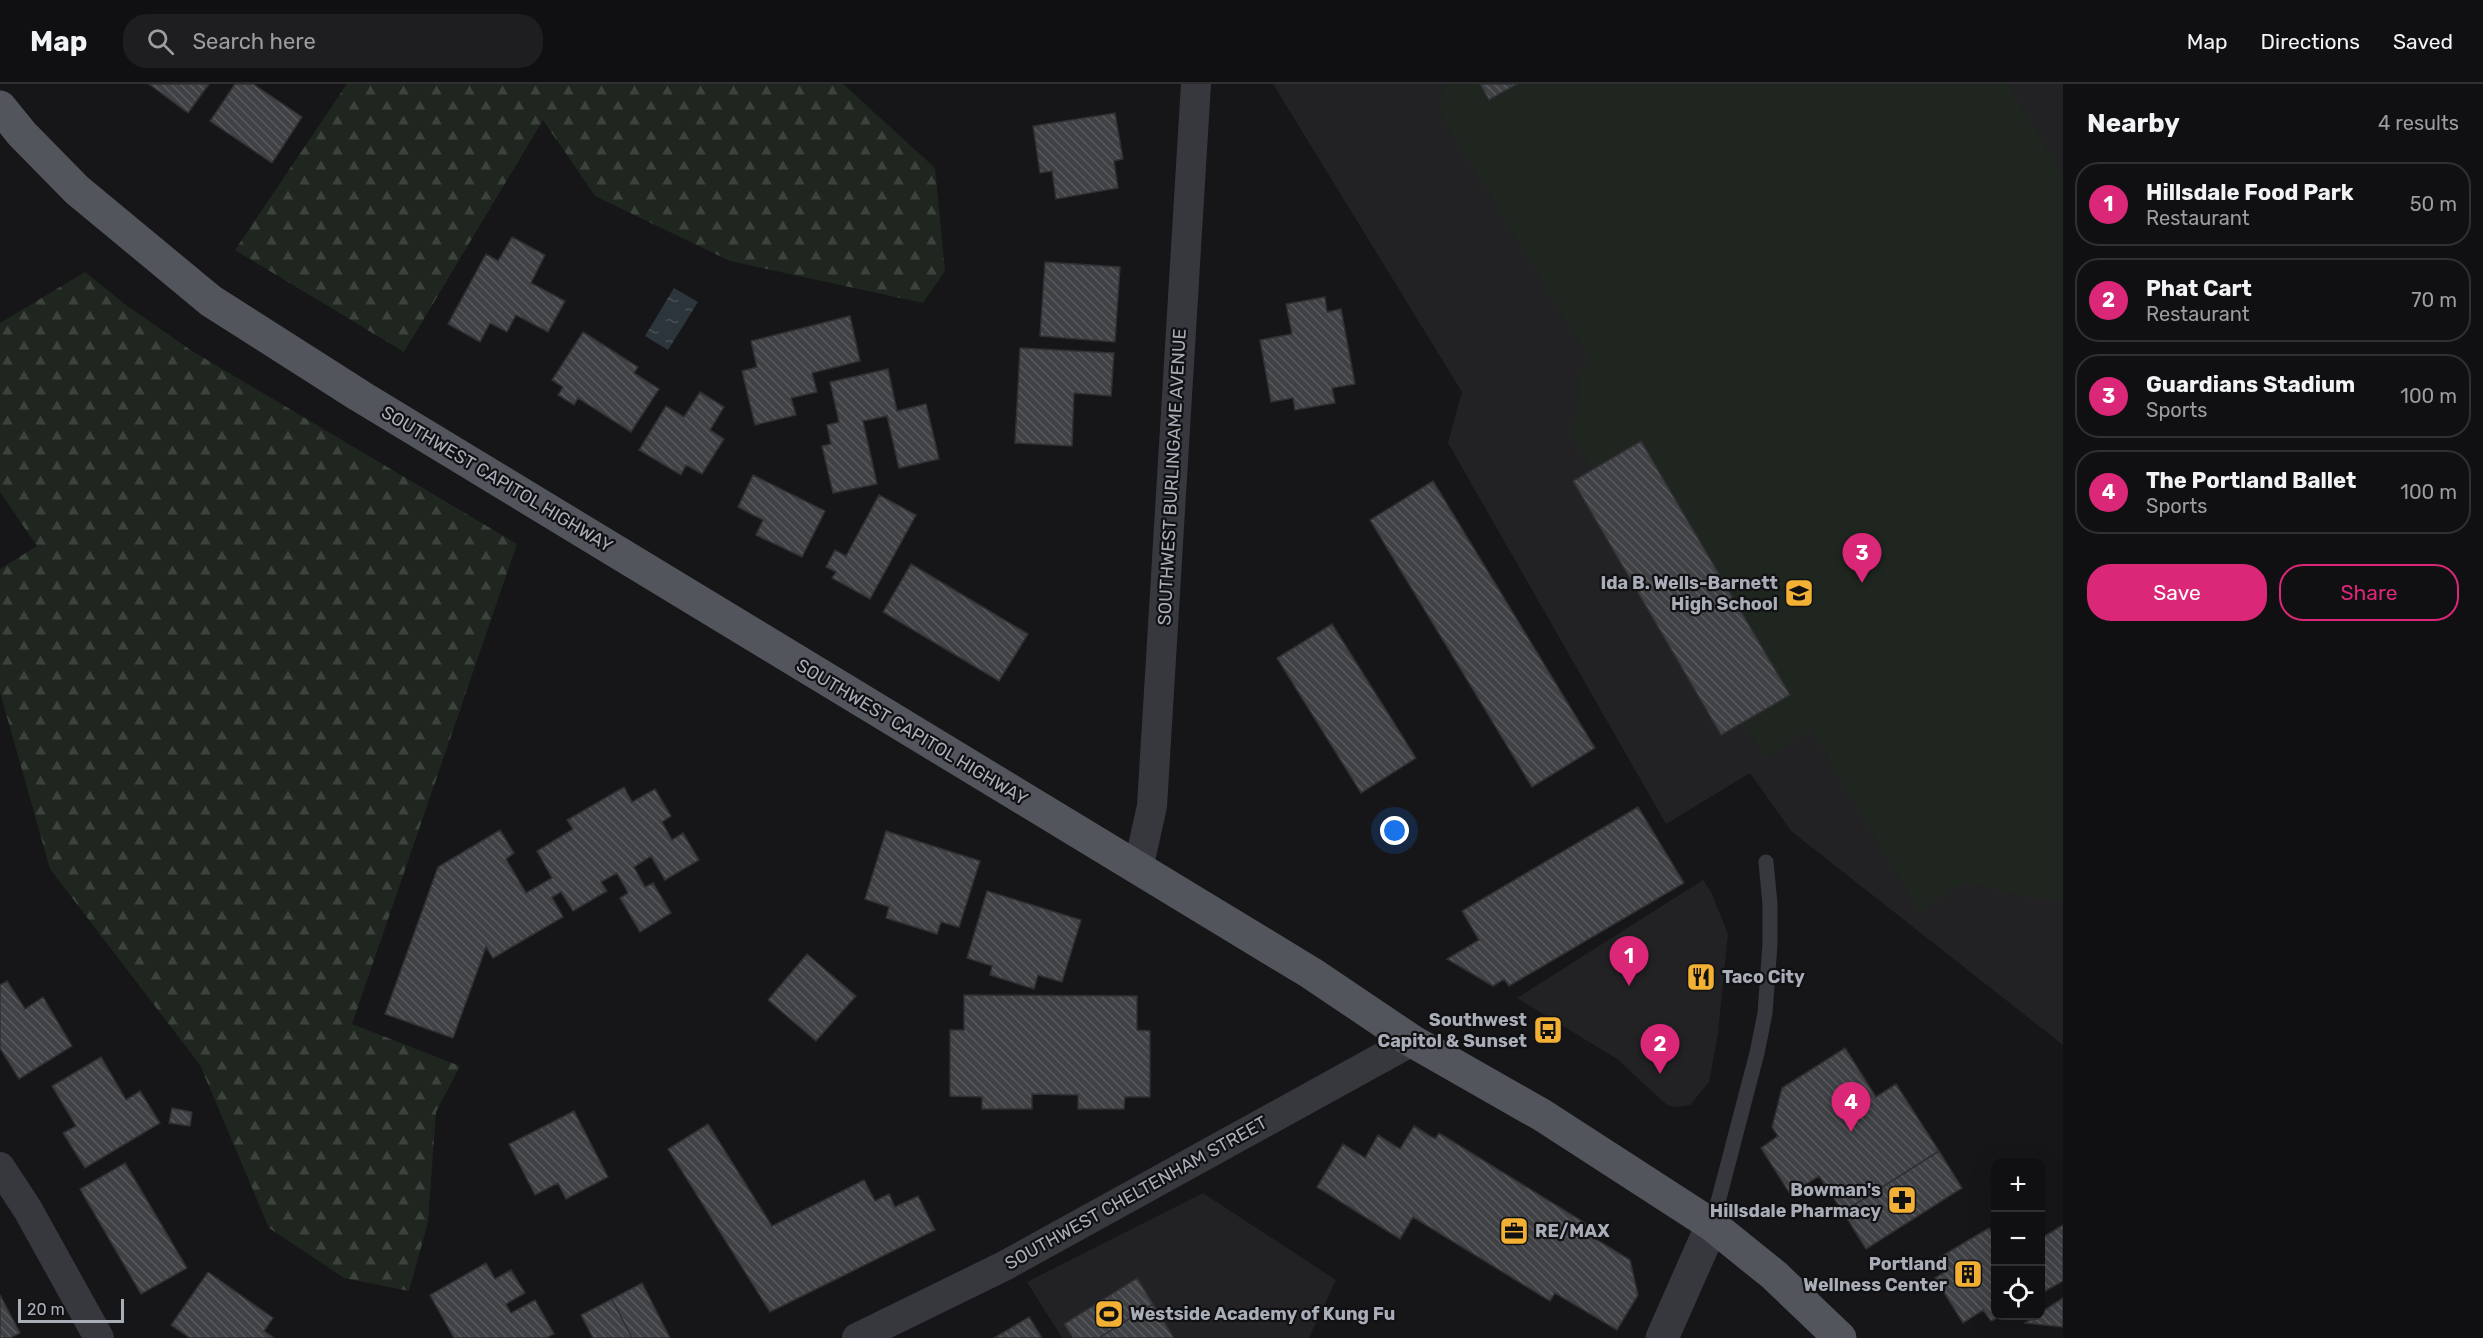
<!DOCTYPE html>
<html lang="en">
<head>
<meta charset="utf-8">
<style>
  body { margin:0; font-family:Rubik,sans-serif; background:#1e1e20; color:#f1f3f6 }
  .controls { position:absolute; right:18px; bottom:18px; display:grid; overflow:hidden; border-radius:12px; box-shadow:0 6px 24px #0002 }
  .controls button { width:54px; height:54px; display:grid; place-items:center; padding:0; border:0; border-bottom:2px solid #303032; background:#101012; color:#f1f3f6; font:30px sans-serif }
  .scale { position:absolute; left:18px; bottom:15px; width:106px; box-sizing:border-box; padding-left:6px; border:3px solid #a8adb8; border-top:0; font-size:16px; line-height:21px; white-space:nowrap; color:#a8adb8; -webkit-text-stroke:4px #111113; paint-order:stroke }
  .you { position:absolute; left:1395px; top:747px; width:21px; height:21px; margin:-15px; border:4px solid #fff; border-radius:50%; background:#1a73e8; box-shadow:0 0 0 9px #1a73e833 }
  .badge { display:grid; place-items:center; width:39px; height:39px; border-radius:50%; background:#db2777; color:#fff; font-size:20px; font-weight:700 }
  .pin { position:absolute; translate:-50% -50px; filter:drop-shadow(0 2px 3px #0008) }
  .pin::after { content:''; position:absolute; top:32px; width:21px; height:18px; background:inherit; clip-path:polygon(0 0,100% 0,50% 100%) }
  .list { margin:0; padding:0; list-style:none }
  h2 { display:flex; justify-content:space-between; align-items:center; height:78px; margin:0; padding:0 24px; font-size:26px }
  h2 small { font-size:20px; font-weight:400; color:#9c9d9f }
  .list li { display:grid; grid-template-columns:39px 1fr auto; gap:18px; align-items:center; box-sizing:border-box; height:84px; margin:0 12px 12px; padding:0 12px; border:2px solid #303032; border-radius:24px }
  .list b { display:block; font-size:22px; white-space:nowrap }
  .list p { margin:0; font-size:20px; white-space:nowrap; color:#9c9d9f }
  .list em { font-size:20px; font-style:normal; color:#9c9d9f }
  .actions { display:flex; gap:12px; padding:18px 24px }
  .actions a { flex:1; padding:14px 0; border:2px solid #db2777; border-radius:24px; text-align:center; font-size:21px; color:#db2777 }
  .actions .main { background:#db2777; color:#fff }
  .icon { flex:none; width:33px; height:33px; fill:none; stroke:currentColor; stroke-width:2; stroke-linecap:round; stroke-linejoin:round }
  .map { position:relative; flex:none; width:2063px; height:1254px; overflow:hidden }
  header { display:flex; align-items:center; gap:36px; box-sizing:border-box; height:84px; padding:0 30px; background:#101012; border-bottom:2px solid #303032 }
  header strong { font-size:28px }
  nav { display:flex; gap:33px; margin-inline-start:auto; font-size:21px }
  .search { width:420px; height:54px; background:#1e1e20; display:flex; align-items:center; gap:15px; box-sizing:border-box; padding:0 21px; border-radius:24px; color:#9c9d9f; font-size:22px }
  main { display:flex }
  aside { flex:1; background:#101012 }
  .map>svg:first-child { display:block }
  .built { fill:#222225 }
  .forest { fill:url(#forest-firs) }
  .pitch { fill:#1e261f }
  .water { fill:url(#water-ripples) }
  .building { fill:url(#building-back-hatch); stroke:#303034; stroke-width:1.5 }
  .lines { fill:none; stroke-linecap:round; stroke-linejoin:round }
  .service { stroke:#37383d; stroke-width:15 }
  .minor { stroke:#37383d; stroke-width:30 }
  .tertiary { stroke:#37383d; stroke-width:33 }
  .primary { stroke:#53555c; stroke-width:33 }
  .labels { text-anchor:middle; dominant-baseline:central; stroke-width:4.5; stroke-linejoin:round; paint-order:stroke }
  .street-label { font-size:18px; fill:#a8adb8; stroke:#111113 }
  .poi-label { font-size:18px; font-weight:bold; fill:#a8adb8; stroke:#111113; text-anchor:end }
</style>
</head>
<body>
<header>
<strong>Map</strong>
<div class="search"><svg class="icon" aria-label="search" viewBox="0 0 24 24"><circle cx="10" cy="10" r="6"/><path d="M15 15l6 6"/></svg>Search here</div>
<nav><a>Map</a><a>Directions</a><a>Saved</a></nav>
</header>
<main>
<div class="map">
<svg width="2063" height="1254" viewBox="0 0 2063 1254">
  <defs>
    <pattern id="forest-firs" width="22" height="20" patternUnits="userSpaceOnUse" patternTransform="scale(1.5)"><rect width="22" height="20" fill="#1e261f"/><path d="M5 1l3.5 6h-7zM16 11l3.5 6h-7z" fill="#3c433d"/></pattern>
    <pattern id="water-ripples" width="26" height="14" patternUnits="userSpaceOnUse" patternTransform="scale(1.5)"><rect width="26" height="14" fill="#2c353c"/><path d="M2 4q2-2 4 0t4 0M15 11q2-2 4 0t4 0" fill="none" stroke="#485056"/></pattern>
    <pattern id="building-back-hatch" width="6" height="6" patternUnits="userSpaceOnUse" patternTransform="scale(1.5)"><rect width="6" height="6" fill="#404145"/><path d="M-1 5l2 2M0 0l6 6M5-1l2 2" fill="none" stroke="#595a5e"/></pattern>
  </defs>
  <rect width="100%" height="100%" fill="#161618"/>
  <path class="built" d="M1273,0h790v961l-272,-214 -41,-58 -84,51 -218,-381 14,-51z
    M1703,796l8,12 17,42 -10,99 -9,49 -19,23 -14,2 -9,-2 -50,-46 -100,-61z
    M1203,1109l133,87 -27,58h-247l-35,-56z"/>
  <path class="forest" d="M347,0h496l92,84 10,103 -22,32 -193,-42 -135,-65 -52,-76 -139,232 -169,-102z
    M85,188l41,33 66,46 325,193 -165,480 108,42 -24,46 -8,110 -19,69 -65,-13 -75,-50 -69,-163 -150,-196 -50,-177v-123l37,-23 -37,-54v-169z"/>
  <path class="pitch" d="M1451,0h556l56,91v723l-38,-1 -59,-15 -47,29 -108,-181 -46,27 -193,-321 10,-69 9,-6 -151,-248 2,-24z"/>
  <path class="water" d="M674,204l24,14 -30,48 -23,-14z"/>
  <path class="building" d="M149,0h60l-21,29z
    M235,0h18l49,33 -30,46 -62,-42z
    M1480,0h37l-28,16z
    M1115,29l8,46 -9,2 4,27 -62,11 -4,-28 -12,2 -7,-47z
    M512,153l33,18 -14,28 34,18 -17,31 -32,-17 -9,17 -17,-9 -10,19 -32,-18 38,-70 12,7z
    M1045,178l75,5 -5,75 -75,-6z
    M1325,213l2,15 14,-3 14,75 -23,4 3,15 -40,7 -2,-12 -22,4 -11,-62 32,-6 -6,-30z
    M850,232l10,45 -48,12 5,19 -26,6 5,17 -41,10 -13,-54 15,-4 -6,-26z
    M583,248l55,35 -4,6 25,16 -28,43 -53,-34 -4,7 -16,-10 5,-8 -11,-7z
    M1020,264l94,5 -3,43 -37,-3 -2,53 -57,-3z
    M888,285l9,42 29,-7 13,55 -40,9 -12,-52 -24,5 14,63 -44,9 -11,-47 9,-2 -4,-19 12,-3 -9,-40z
    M700,308l24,15 -14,23 14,9 -22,35 -16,-9 -5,10 -42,-25 27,-44 18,11z
    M1641,357l149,254 -69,40 -148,-254z
    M753,391l72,36 -23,46 -46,-22 7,-15 -25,-13z
    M1433,397l162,267 -63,39 -162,-267z
    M879,411l37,20 -46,84 -38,-21 4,-6 -10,-5 9,-17 11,6z
    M911,480l117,70 -29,47 -116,-69z
    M1332,540l84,134 -55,35 -84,-135z
    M624,703l8,15 23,-13 16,27 -9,6 10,18 11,-7 16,27 -34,20 -14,-24 -17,11 11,20 8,-4 18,30 -31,19 -20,-34 8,-5 -11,-20 -16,9 6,9 -34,20 -12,-19 -9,5 11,20 -70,41 -7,-11 -33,91 -68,-24 53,-147 62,-37 14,23 -8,6 20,34 26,-15 -15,-27 36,-22 -6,-9z
    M1638,723l46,76 -175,103 -5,-7 -11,7 -46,-27 32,-19 -17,-29z
    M886,747l94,30 -21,66 -18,-5 -4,12 -51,-16 3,-11 -24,-8z
    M987,807l94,29 -19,62 -24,-7 -4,14 -44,-14 2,-9 -25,-8z
    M807,870l49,42 -40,45 -48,-41z
    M7,897l18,28 18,-12 29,49 -53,33 -19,-31v-63z
    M964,911l173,1v34l13,1v66h-25l-1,12h-46v-14l-46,-1v15h-50v-12l-32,-1v-66h14z
    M1845,964l31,49 20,-13 43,67 -96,61 -24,-36 -29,18 -29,-46 17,-12 -6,-9 10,-39z
    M101,973l25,43 14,-9 20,32 -75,45 -22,-35 13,-7 -24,-40z
    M172,1024l20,4 -2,14 -21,-3z
    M574,1027l34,66 -42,22 -8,-16 -23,12 -26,-51z
    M708,1040l64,102 92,-46 11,21 14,-7 6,13 23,-11 17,34 -165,82 -102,-163z
    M1414,1042l21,13 4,-6 154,95 -4,7 41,25 8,35 -21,35 -62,-37 -5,8 -137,-84 -13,22 -83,-52 26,-43 22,14 13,-23 22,14z
    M1939,1067l23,37 -96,61 -23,-37z
    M125,1079l62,105 -46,26 -61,-105z
    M2063,1141v56l-23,13v-55z
    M1989,1144l7,10v78h5l-10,5 -8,-11 -20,13 -28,-45 13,-8 -8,-13z
    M486,1179l9,16 16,-9 14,23 -19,11 5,9 24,-13 19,34 -8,4h-92l-24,-43z
    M208,1188l65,46 -9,13 10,7h-84l-19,-13z
    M1137,1194l16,26 -54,34h-26l-9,-14z
    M642,1199l28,55h-38l-20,-39z
    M0,1211l20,38 -10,5h-10z
    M2063,1214v29l-38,-4 11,-7h4v-3z
    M612,1215l20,39h-39l-12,-23z
    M1153,1220l21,34h-75z
    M1029,1233l13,21h-48z"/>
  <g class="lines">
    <path class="service" d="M1712,1141l45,-172 8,-40 5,-69v-40l-4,-42"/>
    <path class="minor" d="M1138,785l14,-63 44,-722
      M0,1083l28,43 71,128
      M857,1254l147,-72 408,-225"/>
    <path class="tertiary" d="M1662,1254l50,-113"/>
    <path class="primary" d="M0,23l22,27 55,56 134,111 149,95 951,577 101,68 130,74 170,110 62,50 66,63"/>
  </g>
  <defs>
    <g id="school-square" transform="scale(1.5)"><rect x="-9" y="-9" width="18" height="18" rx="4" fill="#f2b134" stroke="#111113"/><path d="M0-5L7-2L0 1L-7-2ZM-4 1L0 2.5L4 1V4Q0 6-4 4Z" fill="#111"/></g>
    <g id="restaurant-square" transform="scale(1.5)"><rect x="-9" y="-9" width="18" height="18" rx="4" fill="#f2b134" stroke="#111113"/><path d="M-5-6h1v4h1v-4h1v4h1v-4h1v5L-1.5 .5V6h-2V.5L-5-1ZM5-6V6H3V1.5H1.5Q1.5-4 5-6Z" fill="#111"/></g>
    <g id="bus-square" transform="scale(1.5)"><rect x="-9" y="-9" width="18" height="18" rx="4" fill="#f2b134" stroke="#111113"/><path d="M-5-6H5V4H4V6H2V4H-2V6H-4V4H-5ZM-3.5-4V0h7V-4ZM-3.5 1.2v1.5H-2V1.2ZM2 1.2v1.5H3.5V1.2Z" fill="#111"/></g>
    <g id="pharmacy-square" transform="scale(1.5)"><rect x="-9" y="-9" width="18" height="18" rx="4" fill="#f2b134" stroke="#111113"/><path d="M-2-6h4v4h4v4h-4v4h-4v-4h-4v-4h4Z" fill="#111"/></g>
    <g id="office-square" transform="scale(1.5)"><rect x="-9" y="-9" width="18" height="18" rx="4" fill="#f2b134" stroke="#111113"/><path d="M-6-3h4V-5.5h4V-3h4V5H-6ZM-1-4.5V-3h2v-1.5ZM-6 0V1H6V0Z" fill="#111"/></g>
    <g id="building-square" transform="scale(1.5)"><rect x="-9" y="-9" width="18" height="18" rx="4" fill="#f2b134" stroke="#111113"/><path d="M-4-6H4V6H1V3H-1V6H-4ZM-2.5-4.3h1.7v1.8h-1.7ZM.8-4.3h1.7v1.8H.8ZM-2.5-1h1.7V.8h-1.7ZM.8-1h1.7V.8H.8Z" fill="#111"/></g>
    <g id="stadium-square" transform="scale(1.5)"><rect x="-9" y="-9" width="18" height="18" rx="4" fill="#f2b134" stroke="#111113"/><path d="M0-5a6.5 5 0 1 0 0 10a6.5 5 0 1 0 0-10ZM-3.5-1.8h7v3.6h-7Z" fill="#111"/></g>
  </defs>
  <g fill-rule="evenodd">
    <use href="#school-square" x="1799" y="509"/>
    <use href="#restaurant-square" x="1701" y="893"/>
    <use href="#bus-square" x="1548" y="946"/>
    <use href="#pharmacy-square" x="1902" y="1116"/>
    <use href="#office-square" x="1514" y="1147"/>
    <use href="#building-square" x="1968" y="1190"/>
    <use href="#stadium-square" x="1109" y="1230"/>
  </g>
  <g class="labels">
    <g class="street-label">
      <text transform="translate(1172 393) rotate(-87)">SOUTHWEST BURLINGAME AVENUE</text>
      <text transform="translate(497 395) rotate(31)">SOUTHWEST CAPITOL HIGHWAY</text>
      <text transform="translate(912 648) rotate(31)">SOUTHWEST CAPITOL HIGHWAY</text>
      <text transform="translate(1136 1109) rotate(-29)">SOUTHWEST CHELTENHAM STREET</text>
    </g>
    <g class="poi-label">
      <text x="1778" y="499">Ida B. Wells-Barnett<tspan x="1778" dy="21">High School</tspan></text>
      <text x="1722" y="893" text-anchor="start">Taco City</text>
      <text x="1527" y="936">Southwest<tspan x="1527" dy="21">Capitol &amp; Sunset</tspan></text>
      <text x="1881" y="1106">Bowman's<tspan x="1881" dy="21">Hillsdale Pharmacy</tspan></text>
      <text x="1535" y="1147" text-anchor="start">RE/MAX</text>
      <text x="1947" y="1180">Portland<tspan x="1947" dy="21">Wellness Center</tspan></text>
      <text x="1130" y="1230" text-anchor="start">Westside Academy of Kung Fu</text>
    </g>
  </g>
</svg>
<div class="controls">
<button>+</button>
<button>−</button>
<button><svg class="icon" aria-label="locate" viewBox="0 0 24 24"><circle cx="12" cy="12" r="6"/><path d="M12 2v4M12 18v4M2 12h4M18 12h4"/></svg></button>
</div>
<div class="scale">20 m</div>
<div class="you"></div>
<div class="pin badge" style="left:1629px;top:902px">1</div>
<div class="pin badge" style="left:1660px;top:990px">2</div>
<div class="pin badge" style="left:1862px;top:499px">3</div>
<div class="pin badge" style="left:1851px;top:1048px">4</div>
</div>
<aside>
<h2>Nearby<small>4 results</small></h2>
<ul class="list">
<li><span class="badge">1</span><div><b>Hillsdale Food Park</b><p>Restaurant</p></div><em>50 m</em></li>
<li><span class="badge">2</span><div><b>Phat Cart</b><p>Restaurant</p></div><em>70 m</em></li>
<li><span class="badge">3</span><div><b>Guardians Stadium</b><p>Sports</p></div><em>100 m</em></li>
<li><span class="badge">4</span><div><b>The Portland Ballet</b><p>Sports</p></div><em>100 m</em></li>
</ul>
<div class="actions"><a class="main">Save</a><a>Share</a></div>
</aside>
</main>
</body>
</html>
